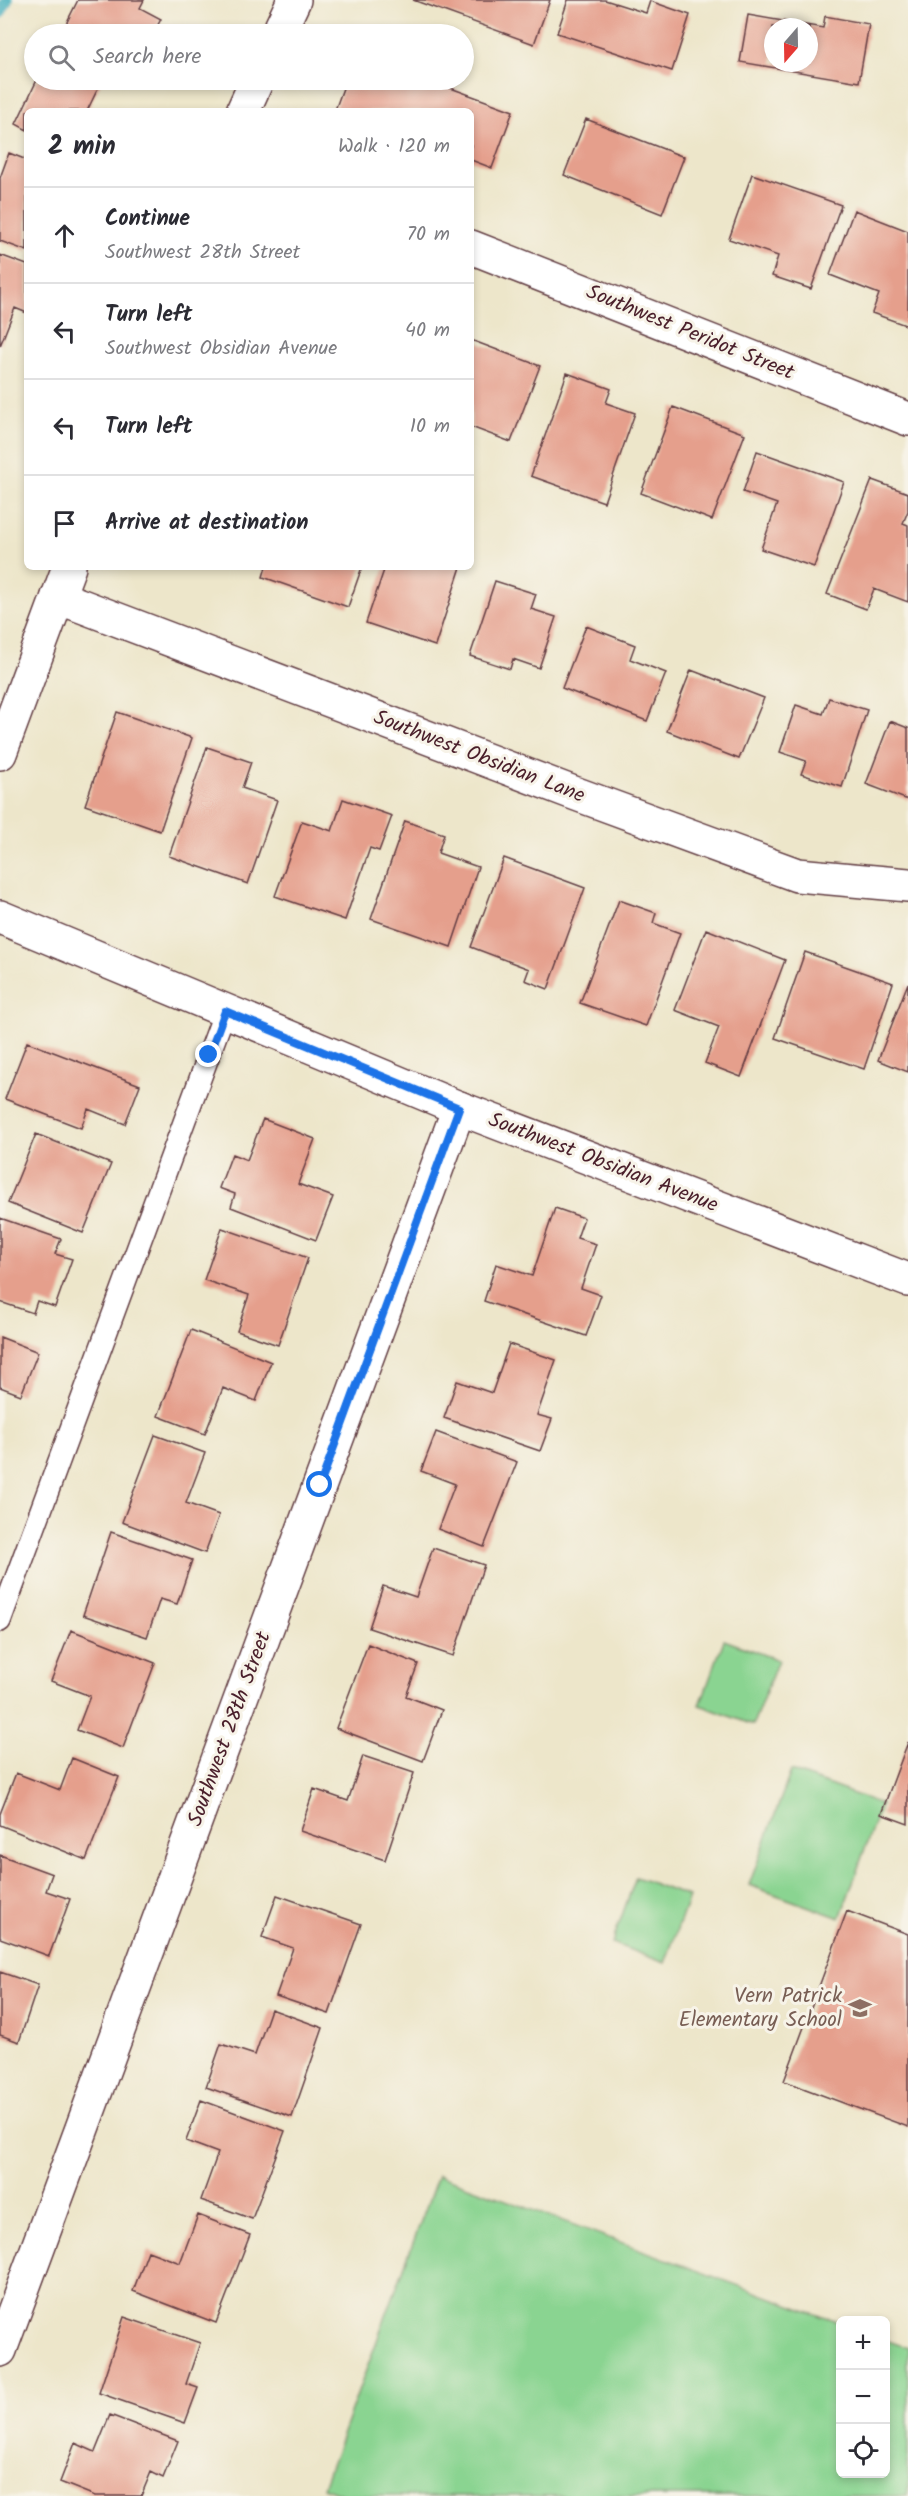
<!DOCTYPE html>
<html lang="en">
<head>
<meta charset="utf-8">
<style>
  body { margin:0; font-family:Kalam,sans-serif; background:#f7f7f7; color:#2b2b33 }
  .controls { position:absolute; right:18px; bottom:18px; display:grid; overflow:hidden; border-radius:9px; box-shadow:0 3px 9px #0003 }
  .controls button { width:54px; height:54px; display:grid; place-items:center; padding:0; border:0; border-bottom:2px solid #e1e1e2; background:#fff; color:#2b2b33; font:30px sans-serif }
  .compass { position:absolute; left:764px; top:18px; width:54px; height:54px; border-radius:50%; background:#fff; box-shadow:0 3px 9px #0003; rotate:200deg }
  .stop { position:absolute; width:18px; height:18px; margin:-14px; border:4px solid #1a73e8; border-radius:50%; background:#fff }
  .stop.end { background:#1a73e8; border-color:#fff; box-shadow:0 2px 6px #0008 }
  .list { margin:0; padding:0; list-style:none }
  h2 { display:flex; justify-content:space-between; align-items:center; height:78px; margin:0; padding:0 24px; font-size:26px }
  h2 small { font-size:20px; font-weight:400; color:#7c7c81 }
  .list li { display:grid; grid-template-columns:39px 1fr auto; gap:18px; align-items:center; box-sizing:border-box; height:96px; padding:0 24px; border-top:2px solid #e1e1e2 }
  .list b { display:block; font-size:22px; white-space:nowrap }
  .list p { margin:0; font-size:20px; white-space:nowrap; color:#7c7c81 }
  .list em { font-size:20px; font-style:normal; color:#7c7c81 }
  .icon { flex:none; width:33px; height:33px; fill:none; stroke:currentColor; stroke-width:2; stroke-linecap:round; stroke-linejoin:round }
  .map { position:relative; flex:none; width:908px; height:2496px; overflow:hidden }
  .search { position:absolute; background:#fff; box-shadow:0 3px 9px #0003; left:24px; top:24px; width:450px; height:66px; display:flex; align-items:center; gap:15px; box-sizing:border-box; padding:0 21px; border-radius:33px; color:#7c7c81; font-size:22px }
  .panel { position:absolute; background:#fff; box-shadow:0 3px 9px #0003; left:24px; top:108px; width:450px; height:462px; border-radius:9px }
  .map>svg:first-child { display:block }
  .green { fill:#8ad491; stroke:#6a7a5e; stroke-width:1.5 }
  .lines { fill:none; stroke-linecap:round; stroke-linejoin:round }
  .stream { stroke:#40adbe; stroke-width:12 }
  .building { fill:#e59f8c; fill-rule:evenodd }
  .service-casing { stroke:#623d43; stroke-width:24 }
  .minor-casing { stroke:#623d43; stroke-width:36 }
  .tertiary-casing { stroke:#623d43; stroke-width:36 }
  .secondary-casing { stroke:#623d43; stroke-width:36 }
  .service { stroke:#fff; stroke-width:21 }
  .minor { stroke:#fff; stroke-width:33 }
  .tertiary { stroke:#fff; stroke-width:33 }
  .secondary { stroke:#fff; stroke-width:33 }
  .route { stroke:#1a73e8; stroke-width:8 }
  .labels { text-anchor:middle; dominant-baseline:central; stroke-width:6; stroke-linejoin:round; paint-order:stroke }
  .street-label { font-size:21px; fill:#4a1f2b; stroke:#f7f3e8 }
  .education-label { font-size:21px; fill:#785e54; stroke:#f7f3e8; text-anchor:end }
</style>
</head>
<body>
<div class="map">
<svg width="908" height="2496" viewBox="0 0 908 2496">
  <rect width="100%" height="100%" fill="#f7f3e8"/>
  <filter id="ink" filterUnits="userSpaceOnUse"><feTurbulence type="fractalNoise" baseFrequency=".0167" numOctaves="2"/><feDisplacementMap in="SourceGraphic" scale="12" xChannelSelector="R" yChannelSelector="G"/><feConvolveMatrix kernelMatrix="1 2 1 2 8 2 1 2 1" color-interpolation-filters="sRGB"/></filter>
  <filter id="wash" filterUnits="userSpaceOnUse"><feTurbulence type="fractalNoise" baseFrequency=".008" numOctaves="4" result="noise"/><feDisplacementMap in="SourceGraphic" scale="24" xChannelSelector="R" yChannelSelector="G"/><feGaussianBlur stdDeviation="1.35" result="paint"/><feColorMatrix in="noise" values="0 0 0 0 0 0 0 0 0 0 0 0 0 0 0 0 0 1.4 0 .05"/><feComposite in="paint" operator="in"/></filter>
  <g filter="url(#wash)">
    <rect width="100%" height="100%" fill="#ede6ca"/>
    <path class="green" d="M724,1640l54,20 -25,65 -53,-20z
      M791,1771l90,33 -41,114 -91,-33z
      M636,1877l53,20 -24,66 -53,-20z
      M438,2175l402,148v151h46v-134l22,8v148h-561l-24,-9z"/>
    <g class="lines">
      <path class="stream" d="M0,13l7,-13"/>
    </g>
    <g id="blocks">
      <path class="building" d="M78,0h66l-4,8 21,11 -8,15h-71l-17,-8z
        M413,0h137l-16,44z
        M568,0h37l41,13 4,-12 40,14 -18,56 -115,-38z
        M748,15l75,13 2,-12 44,8 -10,58 -119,-20zM773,27h36v36h-36z
        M37,80h65l-15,31h-60v19l-11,-6z
        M346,80h83l84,31 -21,57 -21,-8v-49h-132l-4,-1z
        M586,119l98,38 -22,57 -98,-39z
        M9,153l18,7v91l-27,-10v-63z
        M752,174l89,31 -30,84 -39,-13 6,-20 -49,-17z
        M854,210l54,21v95l-36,-13 7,-19 -49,-19z
        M0,255l27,10v48l-12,-5 -15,38z
        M471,340l69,26 -29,76 -40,-15z
        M567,373l44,16 -5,14 29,10 -31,89 -73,-26z
        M673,407l72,27 -33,86 -71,-27z
        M757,451l87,31 -30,85 -53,-18 16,-45 -34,-12z
        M872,480l36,13v18l-5,12 5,2v77l-34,-13 -8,20 -39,-15z
        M266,567h96l-14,40 -85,-30z
        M385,567h76l-26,79 -69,-23z
        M495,581l41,13 -5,15 25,8 -17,51 -26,-9 -3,10 -40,-13z
        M586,626l49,19 -5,14 36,14 -19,48 -85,-33z
        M691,670l73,28 -25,61 -72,-28z
        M829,698l38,12 -25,77 -41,-13 5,-13 -26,-9 16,-47 27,9z
        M117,712l75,26 -32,93 -75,-26z
        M890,721l18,7v72l-42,-16z
        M207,747l44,15 -9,26 35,12 -29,84 -79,-28z
        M343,799l49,17 -13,35 -9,-3 -25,72 -70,-24 27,-75 30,10z
        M405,821l39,13 -6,19 40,14 -27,80 -80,-28z
        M504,858l81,30 -37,101 -23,-9 4,-11 -58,-22z
        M619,900l37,13 -3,10 27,10 -34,93 -66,-23z
        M706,929l79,31 -44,117 -36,-14 14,-36 -44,-17z
        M805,952l88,31 -29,86 -89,-31z
        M908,983v89l-30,-12z
        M27,1042l113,43 -15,39 -37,-15 -7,19 -76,-29z
        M263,1119l52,20 -17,45 35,13 -17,43 -85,-33 4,-13 -16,-6 13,-34 15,6z
        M36,1134l75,30 -28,69 -75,-30z
        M555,1208l29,10 -7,20 19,6 -15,44 20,7 -15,41 -102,-35 12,-37 36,12z
        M0,1218l61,21 -6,15 17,5 -17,48 -18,-6 -4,12 -33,-11z
        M222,1228l86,30 -30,87 -41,-14 12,-36 -45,-15z
        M191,1330l80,32 -15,39 -33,-13 -18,46 -47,-18z
        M0,1337l38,15 -17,43 -21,-8z
        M509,1344l47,16 -19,55 15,4 -12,32 -96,-33 13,-37 35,12z
        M436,1432l81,30 -33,85 -46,-18 17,-45 -34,-13z
        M155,1435l50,18 -19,50 33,12 -14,38 -83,-31z
        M111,1532l81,28 -15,44 -17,-5 -13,38 -64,-22z
        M433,1548l51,17 -31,91 -84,-28 14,-42 33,11z
        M71,1630l84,33 -32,85 -46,-18 13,-34 -39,-15z
        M368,1644l50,20 -12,32 36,14 -19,51 -87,-33z
        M908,1742v82l-27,-10z
        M363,1756l51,17 -29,87 -85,-29 14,-42 34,12z
        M72,1758l47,19 -33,83 -86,-35v-11l16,-41 44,17z
        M0,1855l52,19 -6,17 24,8 -21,57 -49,-18z
        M277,1895l84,29 -32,90 -53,-18 17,-48 -31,-11z
        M847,1911l61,23v193l-124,-46z
        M0,1972l38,13 -19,57 -19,-7z
        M271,2009l52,19 -31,89 -86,-30 15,-43 34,11z
        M201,2100l84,31 -33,88 -51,-19 17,-47 -32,-12z
        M198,2215l52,20 -34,88 -83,-32 15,-40 32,12z
        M124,2317l76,26 -14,41 12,4 -13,35 -86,-30z
        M110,2415l68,26 -15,37 -12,-6 -10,24h-46l-35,-14 15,-39 20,9z"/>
    </g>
  </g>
  <g filter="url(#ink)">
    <use href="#blocks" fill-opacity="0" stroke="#623d43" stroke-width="1.5"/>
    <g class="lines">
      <g class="service-casing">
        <path id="service" d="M0,1621l225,-610"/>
      </g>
      <g class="minor-casing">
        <path id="minor" d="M471,247l437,172
          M58,597l513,195 226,83 111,10
          M0,2350l459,-1242"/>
      </g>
      <g class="tertiary-casing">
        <path id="tertiary" d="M0,917l459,191 449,172"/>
      </g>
      <g class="secondary-casing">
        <path id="secondary" d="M278,34l16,-34
          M243,111l14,-31
          M0,753l69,-186"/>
      </g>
      <use href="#service" class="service"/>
      <use href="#minor" class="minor"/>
      <use href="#tertiary" class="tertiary"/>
      <use href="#secondary" class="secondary"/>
    </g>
  </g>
  <g class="lines" filter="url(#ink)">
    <path class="route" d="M209,1055l16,-44 234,97 -139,377"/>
  </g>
  <defs>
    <g id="school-bare" transform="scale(1.8)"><path d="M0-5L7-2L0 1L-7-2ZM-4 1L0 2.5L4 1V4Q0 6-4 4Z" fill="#8d6e63" stroke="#f7f3e8" stroke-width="2.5" paint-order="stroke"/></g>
  </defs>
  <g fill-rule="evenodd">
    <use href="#school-bare" x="860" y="2008"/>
  </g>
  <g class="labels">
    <g class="street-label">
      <text transform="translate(690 333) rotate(22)">Southwest Peridot Street</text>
      <text transform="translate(479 757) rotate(21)">Southwest Obsidian Lane</text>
      <text transform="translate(603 1163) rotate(21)">Southwest Obsidian Avenue</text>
      <text transform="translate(230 1729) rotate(-70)">Southwest 28th Street</text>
    </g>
    <g class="education-label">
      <text x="842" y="1996">Vern Patrick<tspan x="842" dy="24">Elementary School</tspan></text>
    </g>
  </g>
</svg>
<div class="controls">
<button>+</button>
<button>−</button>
<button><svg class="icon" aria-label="locate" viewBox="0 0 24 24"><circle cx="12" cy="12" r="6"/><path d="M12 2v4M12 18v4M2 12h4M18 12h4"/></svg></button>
</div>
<svg class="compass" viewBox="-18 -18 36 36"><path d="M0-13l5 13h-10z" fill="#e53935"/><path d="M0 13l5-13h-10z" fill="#7c7c81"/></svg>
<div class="stop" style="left:320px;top:1485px"></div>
<div class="stop end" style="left:209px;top:1055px"></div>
<div class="search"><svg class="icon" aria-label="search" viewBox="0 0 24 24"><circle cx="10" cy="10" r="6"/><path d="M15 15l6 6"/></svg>Search here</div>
<section class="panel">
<h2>2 min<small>Walk · 120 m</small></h2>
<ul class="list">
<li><svg class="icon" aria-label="ahead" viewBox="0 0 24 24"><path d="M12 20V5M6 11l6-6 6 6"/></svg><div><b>Continue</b><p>Southwest 28th Street</p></div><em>70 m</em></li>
<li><svg class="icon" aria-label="left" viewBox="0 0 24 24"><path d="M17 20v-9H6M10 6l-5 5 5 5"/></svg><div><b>Turn left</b><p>Southwest Obsidian Avenue</p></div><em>40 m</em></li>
<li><svg class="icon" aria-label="left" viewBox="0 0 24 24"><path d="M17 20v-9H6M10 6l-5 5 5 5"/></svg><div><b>Turn left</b></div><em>10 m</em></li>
<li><svg class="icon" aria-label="arrive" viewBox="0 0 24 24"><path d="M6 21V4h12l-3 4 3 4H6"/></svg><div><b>Arrive at destination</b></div></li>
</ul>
</section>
</div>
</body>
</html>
